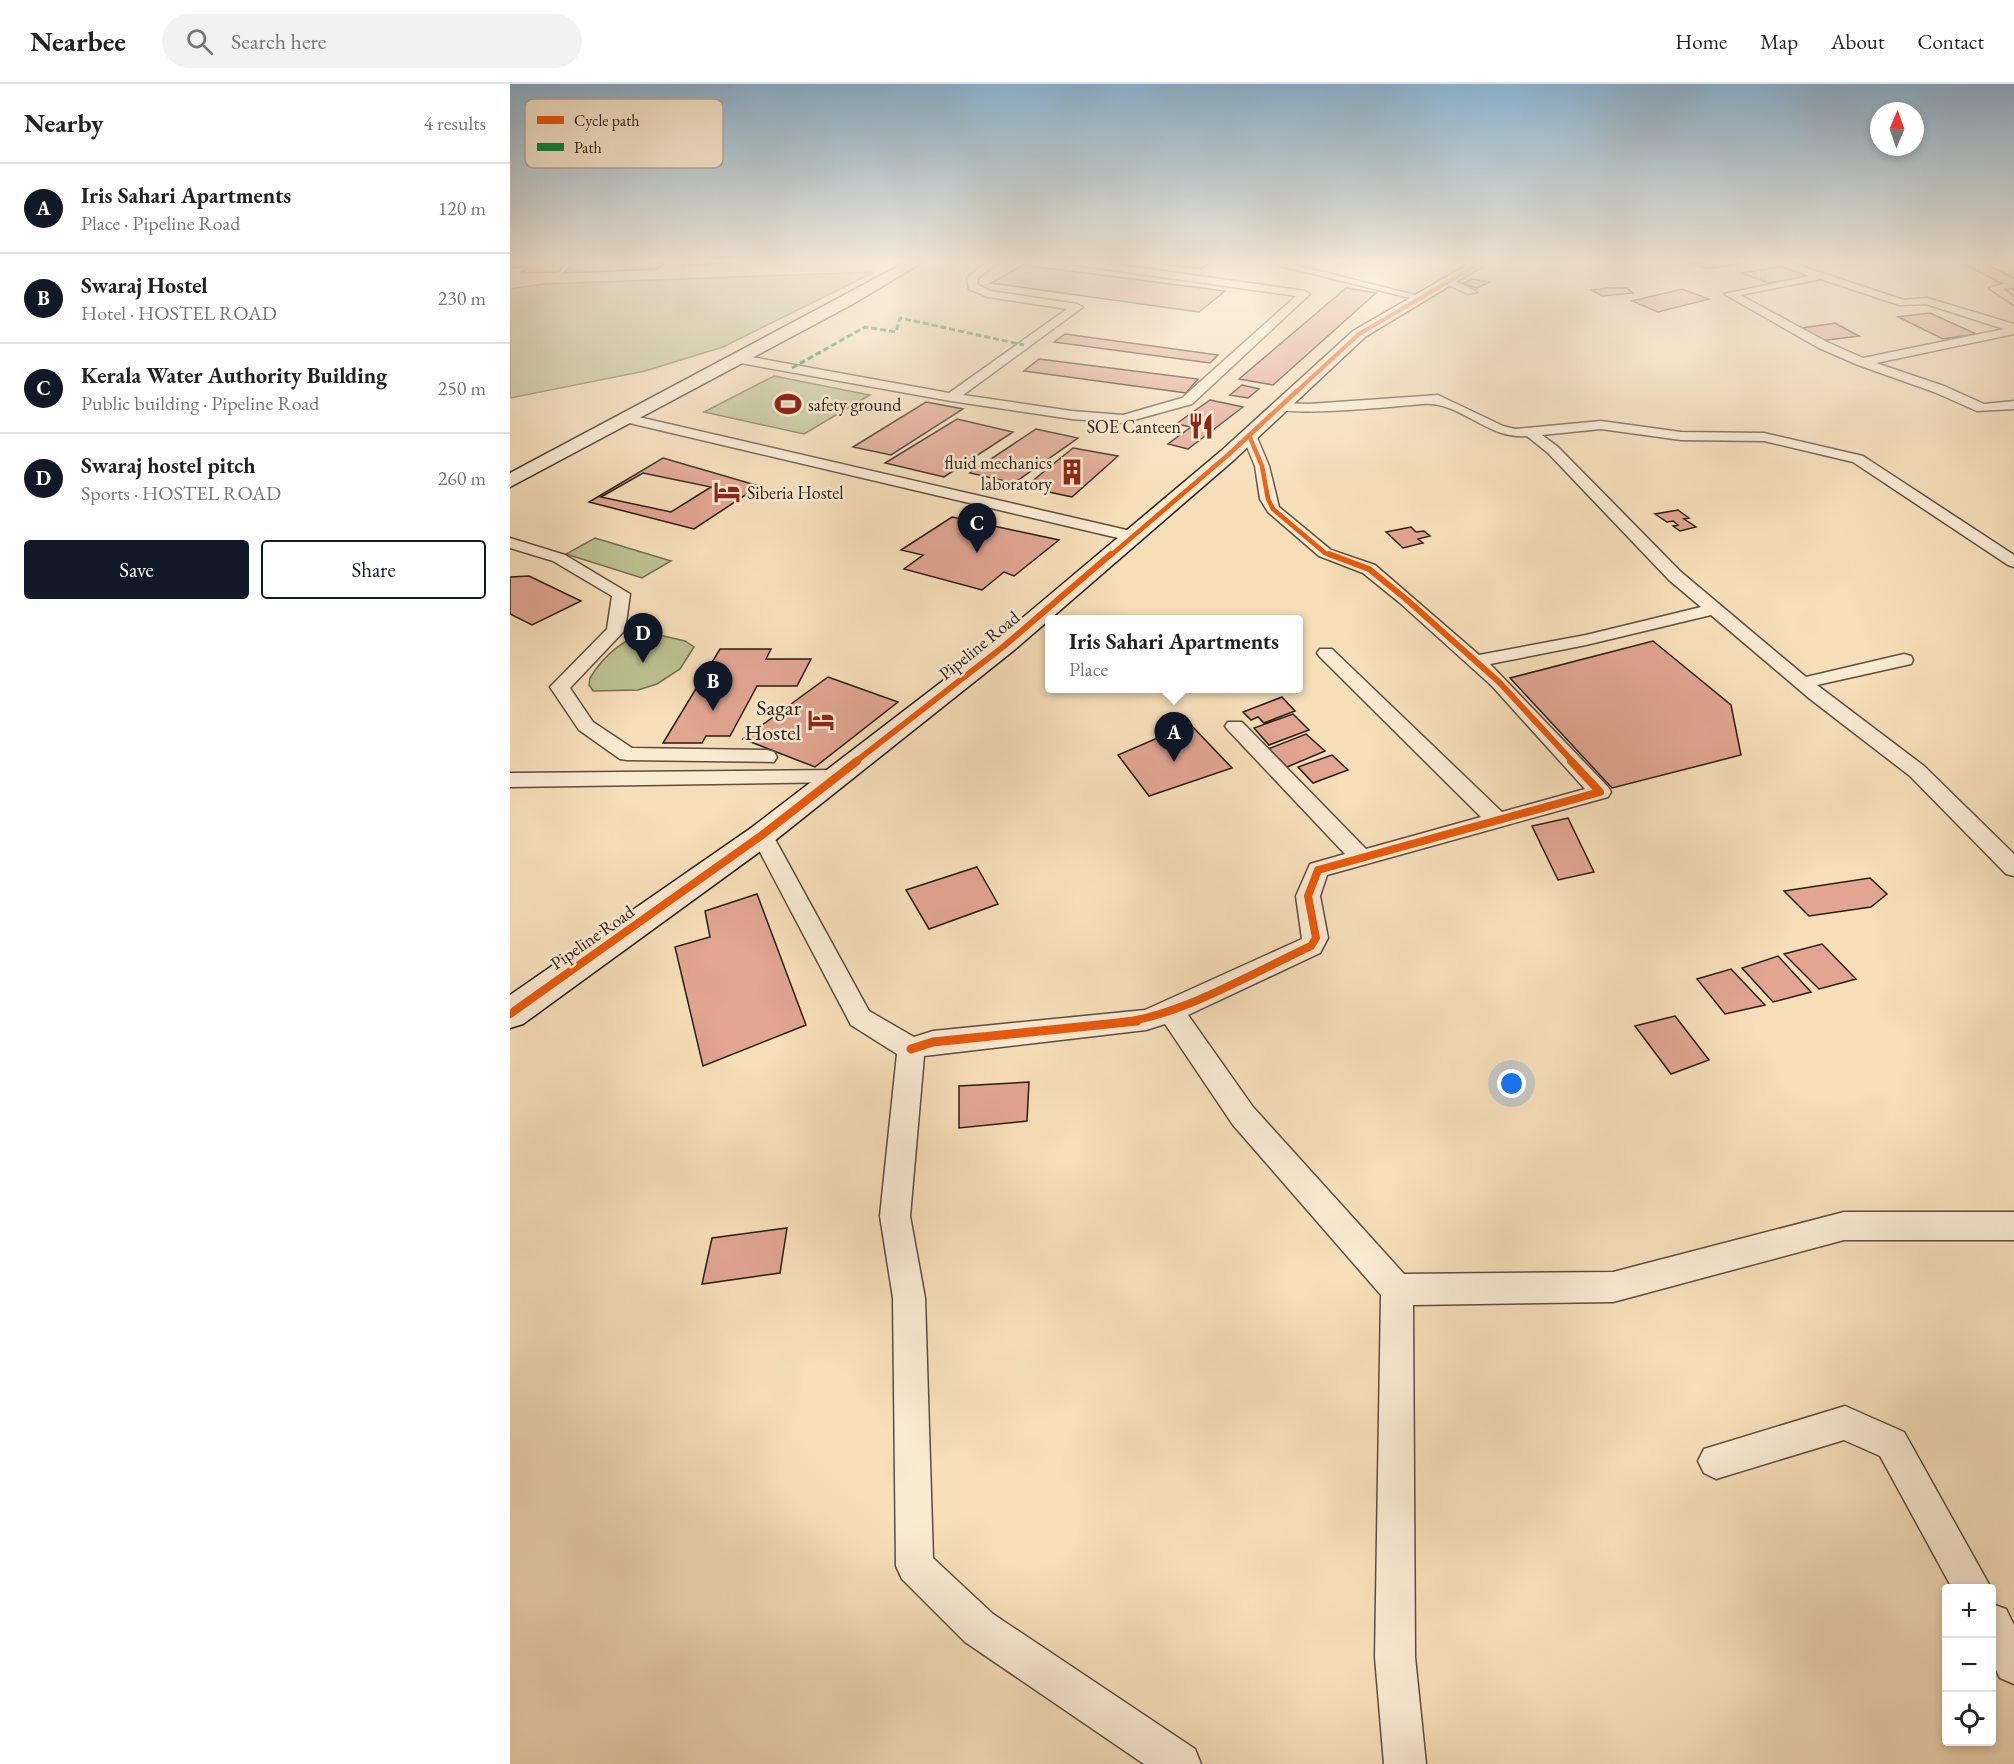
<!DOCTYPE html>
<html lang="en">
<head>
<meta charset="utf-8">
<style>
  body { margin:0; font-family:"EB Garamond",serif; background:#f2f2f2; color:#222 }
  .controls { position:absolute; right:18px; bottom:18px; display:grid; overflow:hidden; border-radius:6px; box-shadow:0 3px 9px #0003 }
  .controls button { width:54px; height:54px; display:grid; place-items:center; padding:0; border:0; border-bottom:2px solid #e0e0e0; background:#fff; color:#222; font:30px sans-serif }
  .compass { position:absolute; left:1360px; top:18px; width:54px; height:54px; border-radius:50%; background:#fff; box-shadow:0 3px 9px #0003; rotate:2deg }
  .you { position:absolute; left:1002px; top:1000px; width:21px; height:21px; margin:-15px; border:4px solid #fff; border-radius:50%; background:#1a73e8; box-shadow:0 0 0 9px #1a73e833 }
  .badge { display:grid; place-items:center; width:39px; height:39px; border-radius:50%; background:#111827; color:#fff; font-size:20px; font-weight:700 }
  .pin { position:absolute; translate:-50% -50px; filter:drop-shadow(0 2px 3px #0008) }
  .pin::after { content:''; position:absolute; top:32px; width:21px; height:18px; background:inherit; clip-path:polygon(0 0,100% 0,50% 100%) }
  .popup { position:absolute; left:535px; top:531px; width:258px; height:78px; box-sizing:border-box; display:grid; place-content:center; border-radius:6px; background:#fff; filter:drop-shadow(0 2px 4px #0005); font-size:20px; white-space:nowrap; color:#767676 }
  .popup b { font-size:22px; color:#222 }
  .popup::after { content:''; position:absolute; left:50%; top:100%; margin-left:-12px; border:12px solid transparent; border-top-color:#fff }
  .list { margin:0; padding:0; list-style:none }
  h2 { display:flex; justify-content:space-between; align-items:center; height:78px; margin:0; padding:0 24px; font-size:26px }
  h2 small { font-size:20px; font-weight:400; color:#767676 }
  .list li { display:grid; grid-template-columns:39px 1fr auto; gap:18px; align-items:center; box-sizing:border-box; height:90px; padding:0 24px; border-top:2px solid #e0e0e0 }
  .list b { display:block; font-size:22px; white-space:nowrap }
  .list p { margin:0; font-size:20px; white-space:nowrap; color:#767676 }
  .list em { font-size:20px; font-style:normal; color:#767676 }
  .actions { display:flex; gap:12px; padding:18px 24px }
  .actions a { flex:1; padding:14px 0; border:2px solid #111827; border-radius:6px; text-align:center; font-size:21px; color:#111827 }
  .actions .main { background:#111827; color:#fff }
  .icon { flex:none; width:33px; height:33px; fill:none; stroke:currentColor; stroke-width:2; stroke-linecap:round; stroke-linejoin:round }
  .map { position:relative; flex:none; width:1504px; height:1680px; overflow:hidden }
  header { display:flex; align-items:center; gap:36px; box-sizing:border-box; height:84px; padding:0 30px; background:#fff; border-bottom:2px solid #e0e0e0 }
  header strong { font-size:28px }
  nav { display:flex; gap:33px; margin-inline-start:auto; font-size:21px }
  .search { width:420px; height:54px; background:#f2f2f2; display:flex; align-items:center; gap:15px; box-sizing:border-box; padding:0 21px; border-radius:33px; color:#767676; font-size:22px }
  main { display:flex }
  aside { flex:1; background:#fff }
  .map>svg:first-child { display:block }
  .green { fill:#bbc190; stroke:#726f54; stroke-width:1.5 }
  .building { fill:#e1a592; stroke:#281d17; stroke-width:1.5; fill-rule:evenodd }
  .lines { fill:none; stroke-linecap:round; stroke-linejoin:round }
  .street-casing { stroke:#5c4d40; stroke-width:3 }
  .secondary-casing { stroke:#281d17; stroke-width:3 }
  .primary-casing { stroke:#281d17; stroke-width:3 }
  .street { fill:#f9ead2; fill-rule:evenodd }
  .secondary { fill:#f9ead2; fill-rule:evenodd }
  .primary { fill:#ebbf7c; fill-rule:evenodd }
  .quiet { stroke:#00873e; stroke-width:3; stroke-dasharray:6 3; stroke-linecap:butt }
  .cycleway-far4-casing { stroke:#f9ead2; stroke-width:5 }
  .cycleway-far3-casing { stroke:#f9ead2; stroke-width:7 }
  .cycleway-far2-casing { stroke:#f9ead2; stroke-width:9 }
  .cycleway-far1-casing { stroke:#f9ead2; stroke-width:11 }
  .cycleway-casing { stroke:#f9ead2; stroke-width:13 }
  .cycleway-far4 { stroke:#e8590c; stroke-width:4 }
  .cycleway-far3 { stroke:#e8590c; stroke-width:4.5 }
  .cycleway-far2 { stroke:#e8590c; stroke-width:6 }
  .cycleway-far1 { stroke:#e8590c; stroke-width:8 }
  .cycleway { stroke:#e8590c; stroke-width:9 }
  .labels { text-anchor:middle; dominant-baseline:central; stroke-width:5; stroke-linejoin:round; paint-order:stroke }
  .far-poi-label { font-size:18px; fill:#281d17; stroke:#f9ead2; text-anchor:start }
  .far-street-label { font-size:18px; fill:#281d17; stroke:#f9ead2 }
  .poi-label { font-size:22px; fill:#281d17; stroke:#f9ead2; text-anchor:end }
  .key { fill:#f9ead2; stroke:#baac9a; stroke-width:1.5 }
  .key-label { font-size:16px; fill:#281d17 }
</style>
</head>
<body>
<header>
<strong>Nearbee</strong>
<div class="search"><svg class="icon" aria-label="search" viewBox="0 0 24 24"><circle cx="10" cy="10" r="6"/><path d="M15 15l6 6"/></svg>Search here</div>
<nav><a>Home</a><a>Map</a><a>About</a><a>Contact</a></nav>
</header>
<main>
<aside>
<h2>Nearby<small>4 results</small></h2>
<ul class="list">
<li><span class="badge">A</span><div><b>Iris Sahari Apartments</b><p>Place · Pipeline Road</p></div><em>120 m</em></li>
<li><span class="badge">B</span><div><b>Swaraj Hostel</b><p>Hotel · HOSTEL ROAD</p></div><em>230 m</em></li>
<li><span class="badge">C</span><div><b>Kerala Water Authority Building</b><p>Public building · Pipeline Road</p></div><em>250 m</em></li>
<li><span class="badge">D</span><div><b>Swaraj hostel pitch</b><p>Sports · HOSTEL ROAD</p></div><em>260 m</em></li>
</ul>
<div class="actions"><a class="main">Save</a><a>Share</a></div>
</aside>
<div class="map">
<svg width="1504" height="1680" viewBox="0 0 1504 1680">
  <rect width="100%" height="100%" fill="#f6deb9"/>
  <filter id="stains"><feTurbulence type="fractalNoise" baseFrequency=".00333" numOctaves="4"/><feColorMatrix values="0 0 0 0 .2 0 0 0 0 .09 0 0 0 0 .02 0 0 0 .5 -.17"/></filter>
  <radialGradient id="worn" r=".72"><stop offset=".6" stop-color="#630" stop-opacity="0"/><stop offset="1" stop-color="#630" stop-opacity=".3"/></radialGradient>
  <path class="green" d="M364,188l-151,75 -78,24 -135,27v-109l33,-5z
    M264,292l96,19 -66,39 -100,-22z
    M85,454l76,23 -29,17 -76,-24z
    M141,549l34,8 9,6 -14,22 -23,15 -19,6 -45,1 -4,-6 1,-7c13,-22 35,-42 61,-45z"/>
  <path class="building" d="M0,178h18l-6,5 -12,1z
    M22,178h35l-9,10 -37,1z
    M63,178h91l-6,7 -94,4z
    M175,178h74l-76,3z
    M633,178h67l-8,7z
    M1180,178h56l-38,7z
    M513,181l202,26 -26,21 -208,-29z
    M1274,182l27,10 -43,7 -26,-10z
    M962,195l17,3 -12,6 -15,-4z
    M836,204l30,5 -103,92 -34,-6z
    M1098,204h19l6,5 -31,3 -10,-6z
    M1172,205l27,10 -51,13 -26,-11z
    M1420,229l46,21 -33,5 -45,-22z
    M1325,239l24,13 -39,5 -24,-12z
    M555,250l153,21 -8,8 -156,-21z
    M529,275l159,20 -12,14 -162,-22z
    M732,301l17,4 -11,9 -18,-3z
    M700,316l33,7 -55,42 -20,-5 23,-17 -15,-3z
    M416,318l37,7 -72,46 -38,-8z
    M447,335l56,13 -69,45 -59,-14z
    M526,345l42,9 -64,45 -44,-10z
    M563,364l45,8 -46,41 -47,-10z
    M153,374l96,28 -65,43 -105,-27zM133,389l68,14 -40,25 -70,-15z
    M1168,426l11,8 -5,1 12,8 -16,4 -7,-5 5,-1 -5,-4 -6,1 -12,-8z
    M442,433l107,23 -45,36 -10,-4 -22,18 -78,-21 19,-14 -22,-5z
    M901,443l5,5 8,-1 6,5 -12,3 5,4 -20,5 -17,-16z
    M19,492l52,25 -49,24 -22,-11v-37z
    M1143,557l78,64 10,50 -129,33 -102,-110z
    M210,565h51l-5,10h45l-14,27h-40l-27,50h-24l-4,7h-39z
    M318,593l70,25 -83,65 -72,-28z
    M772,613l13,14 -31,12 -6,-6 -7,3 -8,-8z
    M783,630l16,16 -40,15 -15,-17z
    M680,640l42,44 -83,28 -31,-41z
    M796,650l19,17 -38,16 -19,-18z
    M822,671l16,15 -35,13 -15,-16z
    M1058,734l26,54 -36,8 -26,-54z
    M467,783l21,37 -69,25 -23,-39z
    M1360,794l17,16 -16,13 -62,9 -25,-25z
    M247,810l49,131 -103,41 -28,-119 35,-10 -5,-26z
    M1312,860l34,35 -37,10 -35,-35z
    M1268,872l33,36 -38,10 -31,-34z
    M1221,885l34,36 -40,9 -28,-35z
    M1165,932l34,44 -38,14 -36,-48z
    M519,998l-2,39 -68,7v-42z
    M277,1144l-7,45 -78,11 10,-46z"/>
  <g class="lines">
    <g class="street-casing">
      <path id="street" d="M477,178h12l-22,17 1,6 13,6 86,13 6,3 -120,88 109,16 51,4 59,-17 114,-102 -220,-31 -5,-3h28l206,29 5,3 -118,110 -69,19 -51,-4 -121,-18 -211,-38 -6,-4 6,-4 209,38 118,-84 -79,-12 -19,-8 -2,-11z
        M755,178h18l140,35 -5,3z
        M1263,178h16l115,38 23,-2 87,26v10l-138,29 68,23 40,18 30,-3v8l-37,2 -43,-19 -76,-27 -39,-17 -95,-54 85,-18zM1311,195l78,26 27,-1 78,25 -141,29 -36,-16 -87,-47z
        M934,195h8l25,13 -9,2 -24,-11z
        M1504,197v6l-11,2 11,8v8l-25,-17z
        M928,311l65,31 12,3 86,-8 80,11 83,1 99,23 151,99v12l-6,-2 -155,-103 -89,-21 -83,-1 -80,-11 -59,6 16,12 123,125 125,105 98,-23 7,2 2,4 -2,4 -94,21 107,81 90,88v22l-8,-2 -96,-98 -100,-77 -99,-84 -125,30 -96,19 118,123 3,5 -3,5 -281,78 -7,21 8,42 -8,15 -132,62 65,92 151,167 209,-2 231,-60h170v28h-170l-231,62 -200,3 2,352 11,107h-42l-9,-107 6,-362 -148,-170 -68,-101 -19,6 -222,26 -14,160 15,82 8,260 60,56 202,135 6,15h-57l-179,-122 -63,-63 -6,-13 -3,-268 -13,-82 17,-162 -46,-29 -100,-190 3,-5 8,-3 8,3 99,181 45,26 19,-6 212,-21 157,-71 -6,-43 14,-32 35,-10 -117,-124 -3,-4 3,-4h14l124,127 115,-32 -161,-160 -3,-4 3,-4h12l170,163 83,-23 -93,-103 -92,-83 -37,-30 -44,-17 -51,-44 -8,-13 -5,-33 -13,-31 7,-4 7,4 13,31 10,41 52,43 44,15 104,90 107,-20 115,-28 -32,-27 -121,-127 -21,-17c-39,4 -67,-35 -104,-32 -23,2 -139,14 -151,3l7,-4 30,1z
        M120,331l501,116 8,5 -8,5 -506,-119 -2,-3z
        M0,454l55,17 65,39 -5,36 -55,58 23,34 39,26 135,2 7,2 3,5 -3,5 -147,-2 -7,-1 -41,-29 -29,-43 57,-58 5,-33 -59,-35 -43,-13z
        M326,686l7,2 3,5 -3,5 -333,5v-14z
        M1335,1322l59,26 87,156h-39l-72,-132 -36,-16 -128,39 -12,-6 -6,-12 6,-12z
        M1482,1520l14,5 8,16v59l-14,-6 -8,-16z"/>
    </g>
    <g class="secondary-casing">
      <path id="secondary" d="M396,178h17l-72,43 -341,182v-14z
        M962,178h17l-124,75 -130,122 -222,192 -240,191 -250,182 -13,4v-33l241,-167 244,-187 226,-190 132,-120z"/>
    </g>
    <g class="primary-casing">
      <path id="primary" d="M1452,178h18l34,17v10z"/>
    </g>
    <use href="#street" class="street"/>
    <use href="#secondary" class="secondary"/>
    <use href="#primary" class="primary"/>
    <path class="quiet" d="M282,284l73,-41 31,5 4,-14 124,27"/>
    <g class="cycleway-far4-casing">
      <path id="cycleway-far4" d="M786,308l63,-58 123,-72"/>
    </g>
    <g class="cycleway-far3-casing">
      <path id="cycleway-far3" d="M739,351l13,31 6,33 5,10 52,44 8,3
        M600,472l118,-101 69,-64"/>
    </g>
    <g class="cycleway-far2-casing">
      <path id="cycleway-far2" d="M819,470l40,15 37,30 93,83 74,80
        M345,678l149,-116 107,-92"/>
    </g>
    <g class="cycleway-far1-casing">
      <path id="cycleway-far1" d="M0,930l252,-179 95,-74
        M613,938c57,-6 134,-51 188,-76l5,-8 -8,-42 10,-26 282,-78 -29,-31"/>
    </g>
    <g class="cycleway-casing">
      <path id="cycleway" d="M401,965l22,-7 204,-21"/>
    </g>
    <use href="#cycleway-far4" class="cycleway-far4"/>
    <use href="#cycleway-far3" class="cycleway-far3"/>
    <use href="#cycleway-far2" class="cycleway-far2"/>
    <use href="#cycleway-far1" class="cycleway-far1"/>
    <use href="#cycleway" class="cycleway"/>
  </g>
  <linearGradient id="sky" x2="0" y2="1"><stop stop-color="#8bb6d5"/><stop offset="0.43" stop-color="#fbf0e0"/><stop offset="1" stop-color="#fbf0e0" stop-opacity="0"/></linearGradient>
  <rect width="1504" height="413" fill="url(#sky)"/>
  <defs>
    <g id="stadium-bare" transform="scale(2.07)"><path d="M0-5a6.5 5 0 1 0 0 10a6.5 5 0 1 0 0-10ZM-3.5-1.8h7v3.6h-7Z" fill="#8f2418" stroke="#f9ead2" stroke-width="2.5" paint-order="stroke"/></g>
    <g id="restaurant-bare" transform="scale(2.07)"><path d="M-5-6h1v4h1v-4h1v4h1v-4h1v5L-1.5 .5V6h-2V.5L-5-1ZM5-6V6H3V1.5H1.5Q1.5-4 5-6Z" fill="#8f2418" stroke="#f9ead2" stroke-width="2.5" paint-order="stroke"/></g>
    <g id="building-bare" transform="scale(2.07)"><path d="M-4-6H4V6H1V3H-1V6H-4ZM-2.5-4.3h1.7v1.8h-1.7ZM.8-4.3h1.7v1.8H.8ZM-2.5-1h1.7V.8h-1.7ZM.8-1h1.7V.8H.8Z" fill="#8f2418" stroke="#f9ead2" stroke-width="2.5" paint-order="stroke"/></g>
    <g id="hotel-bare" transform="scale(2.07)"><path d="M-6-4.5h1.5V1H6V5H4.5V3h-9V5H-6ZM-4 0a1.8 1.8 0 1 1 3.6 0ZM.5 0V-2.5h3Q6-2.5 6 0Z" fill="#8f2418" stroke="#f9ead2" stroke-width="2.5" paint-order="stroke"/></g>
  </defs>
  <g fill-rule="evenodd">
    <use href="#stadium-bare" x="278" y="320"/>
    <use href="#restaurant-bare" x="691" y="342"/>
    <use href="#building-bare" x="562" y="388"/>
    <use href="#hotel-bare" x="217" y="408"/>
    <use href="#hotel-bare" x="311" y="636"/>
  </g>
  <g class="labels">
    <g class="far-poi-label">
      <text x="298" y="320">safety ground</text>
      <text x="671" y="342" text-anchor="end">SOE Canteen</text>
      <text x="542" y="378" text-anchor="end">fluid mechanics<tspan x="542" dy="21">laboratory</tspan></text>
      <text x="237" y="408">Siberia Hostel</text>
    </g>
    <g class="far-street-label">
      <text transform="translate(469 561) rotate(-39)">Pipeline Road</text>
      <text transform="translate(82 853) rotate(-35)">Pipeline Road</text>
    </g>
    <g class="poi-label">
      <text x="291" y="623">Sagar<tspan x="291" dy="25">Hostel</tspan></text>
    </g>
  </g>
  <rect x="15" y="15" width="198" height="69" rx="9" class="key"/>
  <rect x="27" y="32" width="27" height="8" fill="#e8590c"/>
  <rect x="27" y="59" width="27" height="8" fill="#00873e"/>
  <g class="key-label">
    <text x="64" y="42">Cycle path</text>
    <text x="64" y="69">Path</text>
  </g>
  <rect width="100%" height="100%" filter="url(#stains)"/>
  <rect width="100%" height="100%" fill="url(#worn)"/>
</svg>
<div class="controls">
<button>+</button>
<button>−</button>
<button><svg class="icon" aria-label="locate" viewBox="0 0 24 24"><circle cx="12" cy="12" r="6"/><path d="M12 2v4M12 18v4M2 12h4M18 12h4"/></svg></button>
</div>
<svg class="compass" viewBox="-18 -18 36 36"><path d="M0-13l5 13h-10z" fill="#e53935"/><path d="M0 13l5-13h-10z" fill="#767676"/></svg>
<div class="you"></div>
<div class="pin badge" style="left:664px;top:678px">A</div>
<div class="popup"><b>Iris Sahari Apartments</b>Place</div>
<div class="pin badge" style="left:203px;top:627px">B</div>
<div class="pin badge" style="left:467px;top:469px">C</div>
<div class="pin badge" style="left:133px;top:579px">D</div>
</div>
</main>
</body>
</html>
